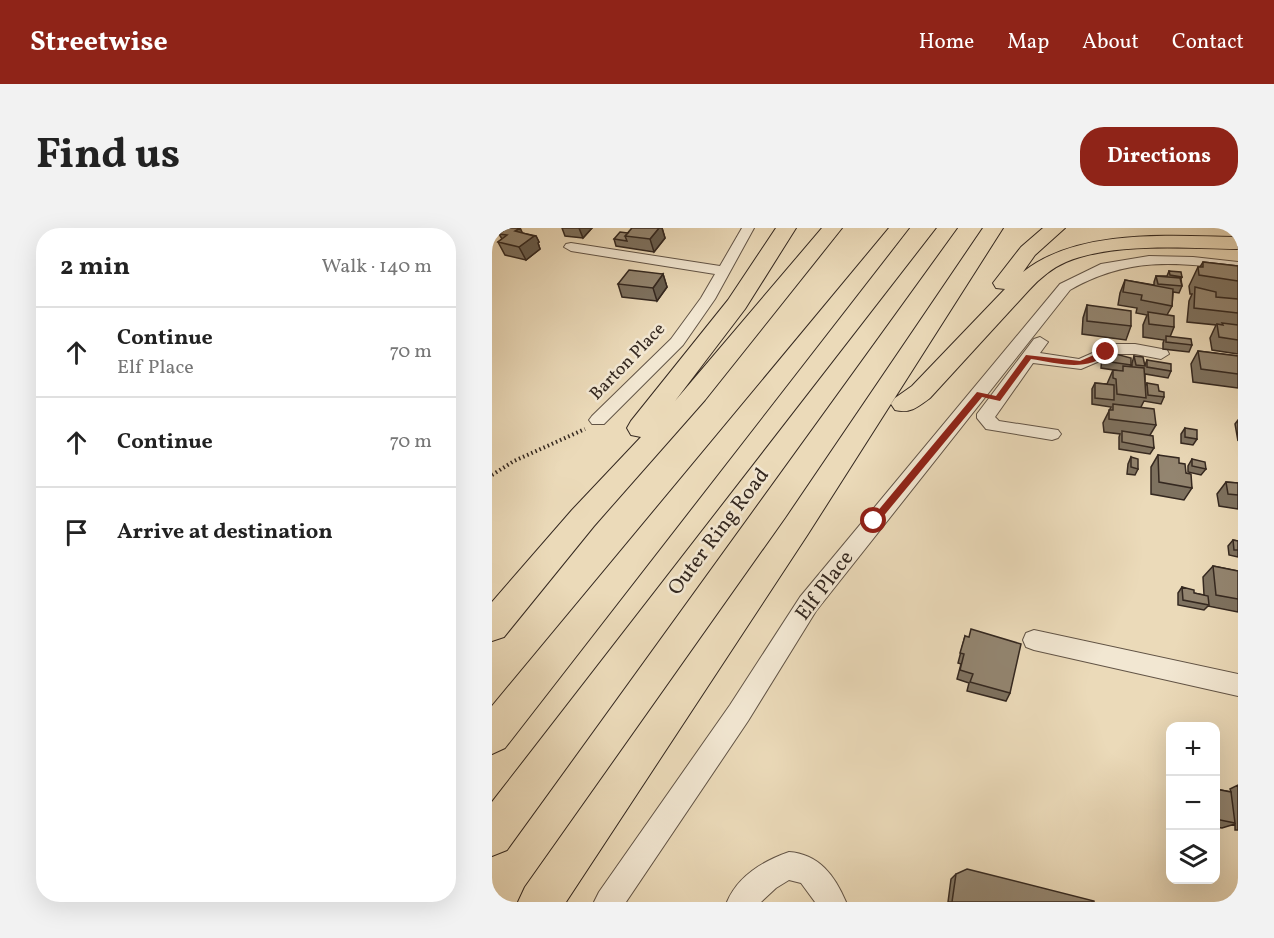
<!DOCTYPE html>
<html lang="en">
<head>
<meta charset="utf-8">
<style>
  body { margin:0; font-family:Vollkorn,serif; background:#f2f2f2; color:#222 }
  .controls { position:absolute; right:18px; bottom:18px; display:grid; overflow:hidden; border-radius:12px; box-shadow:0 6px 24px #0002 }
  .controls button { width:54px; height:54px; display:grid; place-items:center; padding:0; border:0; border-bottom:2px solid #e0e0e0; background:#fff; color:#222; font:30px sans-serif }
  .stop { position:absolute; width:18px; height:18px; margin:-14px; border:4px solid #8f2418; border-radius:50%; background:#fff }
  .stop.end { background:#8f2418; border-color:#fff; box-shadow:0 2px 6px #0008 }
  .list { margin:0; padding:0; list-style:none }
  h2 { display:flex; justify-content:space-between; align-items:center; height:78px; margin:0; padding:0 24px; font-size:26px }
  h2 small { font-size:20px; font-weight:400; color:#767676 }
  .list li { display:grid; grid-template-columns:39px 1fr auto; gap:18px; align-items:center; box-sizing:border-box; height:90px; padding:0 24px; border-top:2px solid #e0e0e0 }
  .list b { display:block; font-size:22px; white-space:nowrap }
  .list p { margin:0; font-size:20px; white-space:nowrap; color:#767676 }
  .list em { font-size:20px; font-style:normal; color:#767676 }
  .icon { flex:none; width:33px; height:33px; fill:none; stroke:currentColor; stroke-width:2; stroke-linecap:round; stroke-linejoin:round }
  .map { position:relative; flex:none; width:746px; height:674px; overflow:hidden; border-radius:24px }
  header { display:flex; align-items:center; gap:36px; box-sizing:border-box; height:84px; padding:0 30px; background:#8f2418; color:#fff }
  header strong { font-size:28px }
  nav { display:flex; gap:33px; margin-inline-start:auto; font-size:21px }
  .intro { display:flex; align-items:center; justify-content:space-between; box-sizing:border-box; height:144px; padding:0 36px }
  h1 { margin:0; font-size:42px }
  .button { padding:15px 27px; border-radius:24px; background:#8f2418; color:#fff; font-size:21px; font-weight:700 }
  main { display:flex; gap:36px; padding:0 36px }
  aside { flex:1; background:#fff; border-radius:24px; box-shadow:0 6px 24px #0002 }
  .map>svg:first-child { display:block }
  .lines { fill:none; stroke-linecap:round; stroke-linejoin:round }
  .minor-casing { stroke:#625446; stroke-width:2 }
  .highway-casing { stroke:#342820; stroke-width:2 }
  .path { stroke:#342820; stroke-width:4; stroke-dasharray:1.5 3; stroke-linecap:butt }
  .minor { fill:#f2e7d2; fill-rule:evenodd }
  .highway { fill:#ebdab9; fill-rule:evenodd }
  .wall { fill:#7e7260; stroke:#342820; stroke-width:1.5 }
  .shaded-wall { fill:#675d4e; stroke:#342820; stroke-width:1.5 }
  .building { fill:#938570; stroke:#342820; stroke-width:1.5 }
  .route { fill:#8f2418 }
  .labels { text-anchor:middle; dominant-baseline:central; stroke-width:5; stroke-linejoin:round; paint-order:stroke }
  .far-street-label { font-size:18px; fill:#342820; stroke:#f2e7d2 }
  .street-label { font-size:21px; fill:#342820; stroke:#f2e7d2 }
</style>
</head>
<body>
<header>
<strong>Streetwise</strong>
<nav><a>Home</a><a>Map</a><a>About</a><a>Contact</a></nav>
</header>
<div class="intro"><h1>Find us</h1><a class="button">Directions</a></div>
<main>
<aside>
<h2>2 min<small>Walk · 140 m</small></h2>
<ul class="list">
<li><svg class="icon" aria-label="ahead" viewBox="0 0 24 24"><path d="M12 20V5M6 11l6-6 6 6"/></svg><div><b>Continue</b><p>Elf Place</p></div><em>70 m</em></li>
<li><svg class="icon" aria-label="ahead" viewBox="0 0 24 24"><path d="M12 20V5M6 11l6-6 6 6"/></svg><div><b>Continue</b></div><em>70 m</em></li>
<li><svg class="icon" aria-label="arrive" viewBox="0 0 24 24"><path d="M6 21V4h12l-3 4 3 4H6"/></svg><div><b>Arrive at destination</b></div></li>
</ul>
</aside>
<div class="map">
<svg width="746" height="674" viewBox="0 0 746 674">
  <rect width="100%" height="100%" fill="#ebdab9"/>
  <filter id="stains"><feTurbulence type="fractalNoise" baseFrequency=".00333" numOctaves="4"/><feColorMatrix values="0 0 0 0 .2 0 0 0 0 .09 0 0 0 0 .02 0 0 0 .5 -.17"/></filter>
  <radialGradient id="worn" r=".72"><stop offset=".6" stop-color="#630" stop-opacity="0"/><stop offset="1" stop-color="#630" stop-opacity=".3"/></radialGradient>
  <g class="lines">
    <g class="minor-casing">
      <path id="minor" d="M250,0h12l-39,71 -32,46 -79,79h-12l-3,-4 3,-4 79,-77 30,-41 14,-24 -144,-23 -7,-4 2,-3 5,-1 149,23z
        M657,28l44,1 45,5v8c-64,-8 -110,-13 -168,20l-254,321 -68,110 -122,181h-32l5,-10 131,-187 70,-108 260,-313 41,-20z
        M548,109l8,5 -8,11 39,6 34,-15h22l32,6 2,4 -8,5 -26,-5h-19l-35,15 -48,-6 -38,54 4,4 59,9 3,4 -3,4 -6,2 -66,-11 -9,-11v-4l57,-75z
        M542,402l204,44v22l-204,-46 -8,-3 -3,-7 3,-7z
        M297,624c30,2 46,24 57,50h-31l-14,-19 -12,-3 -13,8 -15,14h-34c11,-26 36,-41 62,-50z"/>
    </g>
    <g class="highway-casing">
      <path id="highway" d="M284,0h20l-51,81 -70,92 147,-173h20l-137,172 -111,126 -90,111 -12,4v-39l80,-92 69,-73 -10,-2 -4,-7 4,-7 97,-121z
        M397,0h20l-404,520 -13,6v-48z
        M445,0h20l-450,622 -15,6v-54z
        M491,0h20l-195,306 -242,368h-48l7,-15 261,-369z
        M551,0h22l-30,27 -12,17c55,-44 148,-36 215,-35v12c-52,-1 -124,-7 -172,13 -14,6 -27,17 -37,28l-99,108c-12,9 -20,16 -35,12l-4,-6 4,-6 17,-12 93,-97 -9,-1 -3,-5 28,-36z"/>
    </g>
    <path class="path" d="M0,247l22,-14 71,-32"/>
    <use href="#minor" class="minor"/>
    <use href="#highway" class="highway"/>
  </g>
  <path class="wall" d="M14,0h14l2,5 14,3 3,6 -1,1 2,6 -14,11 -21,-5 -7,-13 4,-3 -3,-5 8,-6z
    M70,0h30l-9,10 -18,-2z
    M140,0h30l3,10 -11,14 -38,-6 -2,-7 14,-6z
    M711,34l35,4v88l-26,-4 -2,-12 6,-13 -29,-3 2,-21 3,-7h-2l-1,-8 9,-19h2z
    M677,43l13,6 -1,2 1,7 -3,7 -6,-1 -1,14 -5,9 7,12 -4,10 22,8 -3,7 -26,-3v-6l1,-3 -21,-3v-12l4,-10 -11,-2 1,-5 -19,-3 2,-12 5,-13 29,5v-3l2,-6h11z
    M171,46l4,13 -10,14 -35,-4 -4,-13z
    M595,77l44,21 -5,14 -44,-6 1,-16z
    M612,123l27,14 -1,2h2v-4l2,-7 11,9 2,-5 24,11 -3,7 -23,-4v13l2,-4 12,8 5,6 -3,7 -17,-3 -3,6 15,18 -6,10 4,13 -4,6 -31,-5v-12l1,-3 -16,-2 -1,-9 8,-16 -19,-3v-15l3,-6 12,1 6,-14 7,1 -19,-3 1,-11z
    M706,123l40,5v32l-45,-6 -2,-18z
    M746,192v21l-3,-17z
    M693,200l12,11 -4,6 -12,-2v-9z
    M666,227l21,8 7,10 6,15 -8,12 -33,-6v-27z
    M639,229l7,12 -3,6 -8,-1 1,-10z
    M700,231l14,10 -5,6 -13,-3v-6z
    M734,254l12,1v26l-19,-3 -2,-12z
    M741,312l5,1v16l-9,-2 -1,-9z
    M721,338l25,5v41l-30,-6 -4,4 -26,-5v-12l4,-6 12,6 10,2 -1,-18z
    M473,408l45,57 -4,8 -39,-10 2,-8 -12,-4 4,-15 -3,-1z
    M746,557v45h-3v-6l-13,4 -7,-1v-38l16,3 -1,-3z
    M464,646l138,28h-146l3,-23z"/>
  <path class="shaded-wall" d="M28,0l5,10 -10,-7z
    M87,0h13l-9,10z
    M167,0h3l3,10 -11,14 -4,-13z
    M42,8h2l3,6 -1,1 2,6 -14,11 -7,-13z
    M171,46l4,13 -10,14 -4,-13z"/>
  <path class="building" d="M15,0h13l-5,3 19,5 -15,11 -21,-5 9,-7 -8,-1z
    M140,0h27l-9,11 -25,-3z
    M128,4l8,1 -3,3 2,5 -13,-2z
    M711,34l35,4v15l-39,-6 -1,-8h5z
    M137,42l34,4 -10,14 -35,-4z
    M677,43l12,1 1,5 -12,-2z
    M664,48l24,2 2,8 -24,-2z
    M633,52l48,9 -1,17 -31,-6 1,-5 -19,-3z
    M703,59l21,5v5l22,2v14l-44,-5z
    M595,77l44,6v15l-44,-5z
    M656,84l26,4v11l-25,-3z
    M730,95l16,2v15l-19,-3 -2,-13 6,1z
    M674,108l25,3 1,6 -26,-3z
    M612,123l27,7v7l-27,-4z
    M706,123l40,5v18l-37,-5z
    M642,128l9,1 2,9 -9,-1z
    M655,132l24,4v7l-24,-4z
    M631,138l21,2 2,30 -29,-4 -1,-15 -3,-1v-8l10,1z
    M603,155l19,2v15l-19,-2z
    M655,155l11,2 1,6 5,1v5l-16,-2z
    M621,176l41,5 2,16 -47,-6v-9h4z
    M693,200l12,2v9l-12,-2z
    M630,203l31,5 1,12 -32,-6z
    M666,227l21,3v5l6,1 1,9 5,1 1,14 -33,-6z
    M639,229l7,2v10l-7,-2z
    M700,231l13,3 1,7 -14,-3z
    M734,254l12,1v12l-10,-1z
    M741,312l5,1v9h-4z
    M721,338l25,5v28l-22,-4z
    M690,359l12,3v3l14,3 1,9 -26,-5z
    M479,401l50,15 -11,49 -40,-11 3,-8 -13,-4 4,-16 -4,-1 5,-17 4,1z
    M723,561l16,3 4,31 -20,-4z
    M475,641l127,32v1h-142l4,-28z"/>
  <path class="route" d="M611,123l6,1c-21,21 -52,11 -78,7l-31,42 -18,-4 -105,127h-6v-5l106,-127 19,4 30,-41 54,6z"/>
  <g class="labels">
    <g class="far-street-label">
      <text transform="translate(136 134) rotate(-46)">Barton Place</text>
    </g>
    <g class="street-label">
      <text transform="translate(227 304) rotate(-53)">Outer Ring Road</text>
      <text transform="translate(333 358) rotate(-53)">Elf Place</text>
    </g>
  </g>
  <rect width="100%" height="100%" filter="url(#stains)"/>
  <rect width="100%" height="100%" fill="url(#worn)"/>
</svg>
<div class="controls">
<button>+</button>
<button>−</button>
<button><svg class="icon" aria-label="layers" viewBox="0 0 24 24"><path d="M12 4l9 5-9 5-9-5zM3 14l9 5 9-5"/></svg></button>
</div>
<div class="stop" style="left:382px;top:293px"></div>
<div class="stop end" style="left:614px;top:124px"></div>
</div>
</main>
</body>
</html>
